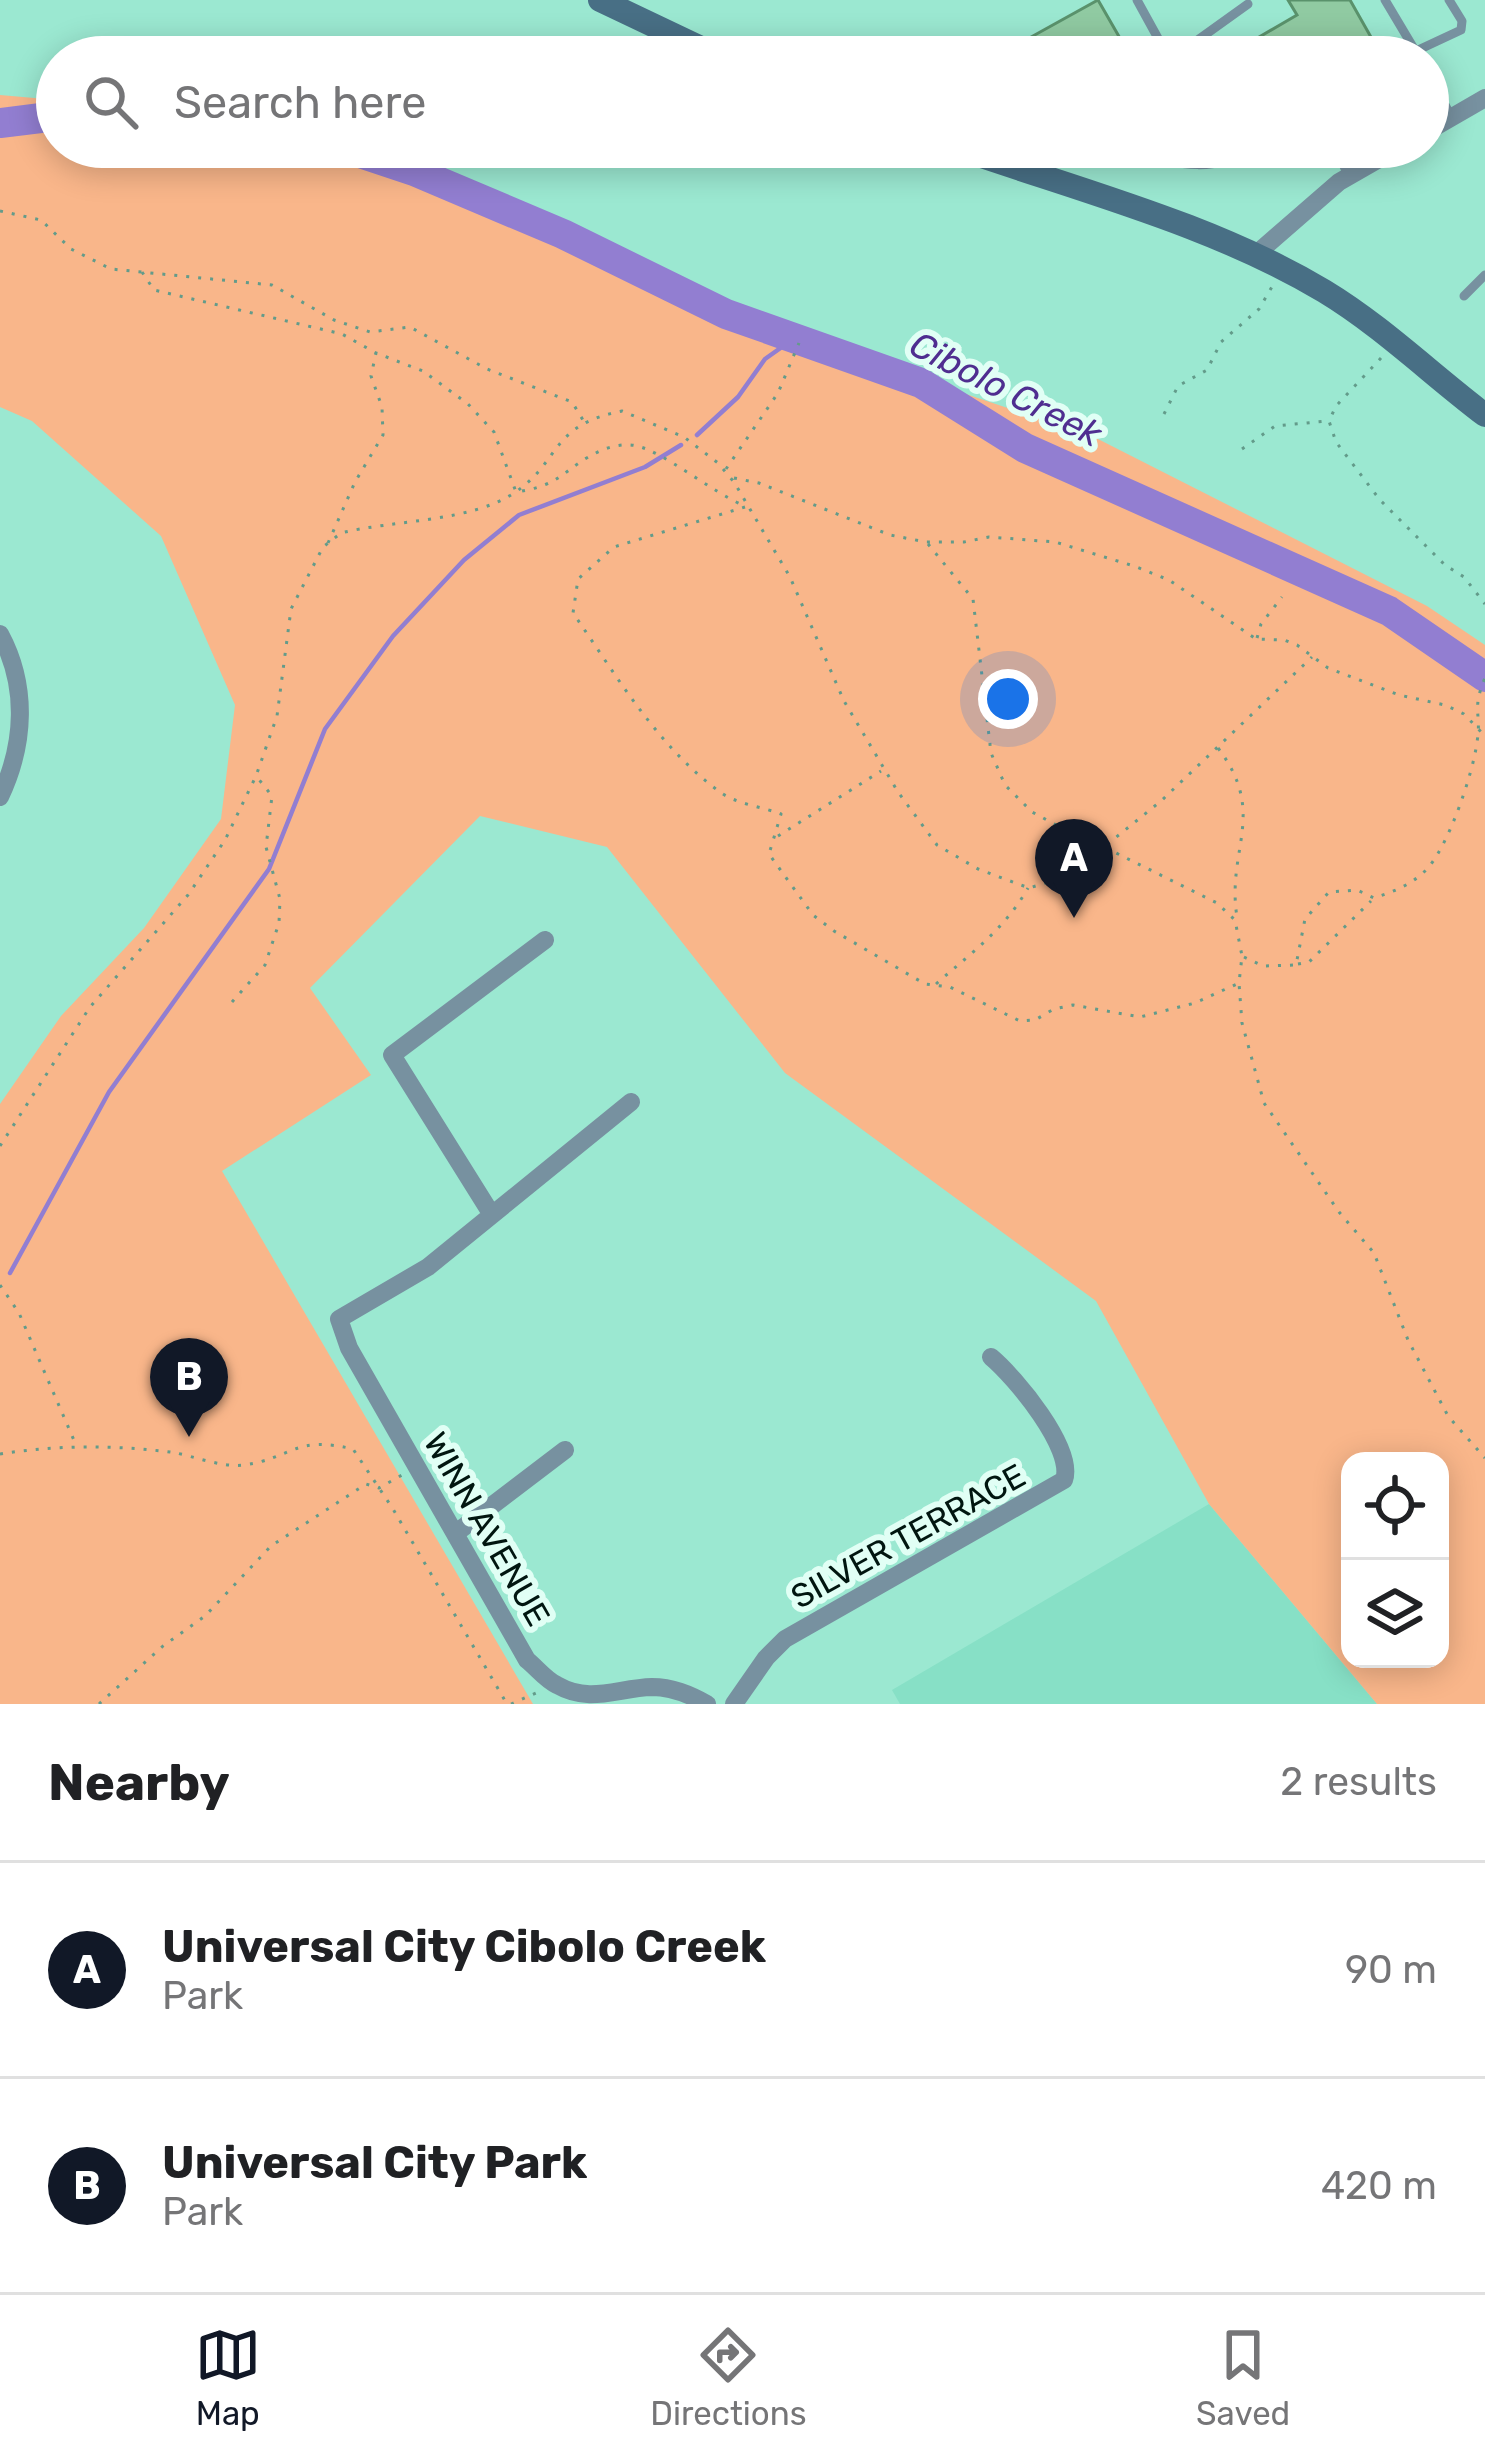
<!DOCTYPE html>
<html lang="en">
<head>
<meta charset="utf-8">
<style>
  body { margin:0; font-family:Rubik,sans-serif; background:#f6f6f6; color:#202124 }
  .controls { position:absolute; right:36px; bottom:36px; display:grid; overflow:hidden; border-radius:24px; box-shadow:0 6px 30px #0003 }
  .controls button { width:108px; height:108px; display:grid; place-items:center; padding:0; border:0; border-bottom:3px solid #e0e0e0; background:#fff; color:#202124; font:60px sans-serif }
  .you { position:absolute; left:1008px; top:699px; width:42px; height:42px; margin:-30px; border:9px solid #fff; border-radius:50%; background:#1a73e8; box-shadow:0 0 0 18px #1a73e833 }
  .badge { display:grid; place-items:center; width:78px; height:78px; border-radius:50%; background:#111827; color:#fff; font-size:39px; font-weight:700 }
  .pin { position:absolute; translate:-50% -99px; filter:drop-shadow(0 3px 6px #0008) }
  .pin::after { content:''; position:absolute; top:63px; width:42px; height:36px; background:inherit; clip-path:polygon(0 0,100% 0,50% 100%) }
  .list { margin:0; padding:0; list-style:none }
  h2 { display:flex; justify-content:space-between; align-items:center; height:156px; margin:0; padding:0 48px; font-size:51px }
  h2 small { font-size:39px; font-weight:400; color:#757577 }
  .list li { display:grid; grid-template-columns:78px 1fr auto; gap:36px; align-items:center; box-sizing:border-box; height:216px; padding:0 48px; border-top:3px solid #e0e0e0 }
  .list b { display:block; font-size:45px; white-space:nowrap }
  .list p { margin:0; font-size:39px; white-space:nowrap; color:#757577 }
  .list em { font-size:39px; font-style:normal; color:#757577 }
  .icon { flex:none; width:66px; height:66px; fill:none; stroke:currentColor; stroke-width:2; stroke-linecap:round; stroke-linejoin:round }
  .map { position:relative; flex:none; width:1485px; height:1704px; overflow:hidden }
  .search { position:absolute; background:#fff; box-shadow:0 6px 30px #0003; left:36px; right:36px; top:36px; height:132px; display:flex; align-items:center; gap:30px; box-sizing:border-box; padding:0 42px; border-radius:66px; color:#757577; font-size:45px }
  .sheet { height:588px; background:#fff }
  nav { display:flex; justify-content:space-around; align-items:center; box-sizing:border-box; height:168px; border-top:3px solid #e0e0e0; background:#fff; font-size:33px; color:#757577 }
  nav a { display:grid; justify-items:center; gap:6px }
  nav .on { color:#111827 }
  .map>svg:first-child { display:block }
  .built { fill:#87e0c6 }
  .green { fill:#f9b68a; fill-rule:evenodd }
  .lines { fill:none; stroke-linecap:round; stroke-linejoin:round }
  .stream { stroke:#927ed1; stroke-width:4.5 }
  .river { stroke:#927ed1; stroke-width:30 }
  .building { fill:#90caa2; stroke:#5a926c; stroke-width:3 }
  .path { stroke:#639b8a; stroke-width:3; stroke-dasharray:3 9; stroke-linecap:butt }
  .lane { stroke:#7791a0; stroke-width:9 }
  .street { stroke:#7791a0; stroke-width:18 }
  .secondary { stroke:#486f85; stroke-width:24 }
  .labels { text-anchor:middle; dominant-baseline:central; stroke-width:12; stroke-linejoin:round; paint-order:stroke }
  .street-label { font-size:33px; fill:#011610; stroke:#e1fff5 }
  .water-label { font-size:36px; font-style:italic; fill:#4f2e90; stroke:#e1fff5 }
</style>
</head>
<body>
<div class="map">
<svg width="1485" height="1704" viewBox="0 0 1485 1704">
  <rect width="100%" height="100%" fill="#9be8d1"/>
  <path class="built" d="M1209,1504l168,200h-477l-8,-14z"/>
  <path class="green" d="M0,95l57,5v47h235l294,85 210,105 298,100 333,169 58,39v1059h-108l-168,-200 -113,-203 -311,-228 -178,-226 -127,-31 -170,172 61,87 -149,96 311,533h-533v-600l61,-88 83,-88 77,-109 14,-114 -74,-169 -129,-115 -32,-14zM1440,1461v198h-90v-198z"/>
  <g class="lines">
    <path class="stream" d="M697,435l41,-38 27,-38 31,-22
      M10,1273l99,-181 160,-223 56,-140 68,-93 71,-76 55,-45 126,-48 36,-22"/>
    <path class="river" d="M0,123l57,-7
      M342,147l72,24 149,63 163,80 195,69 104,65 364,163 96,66"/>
  </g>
  <path class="building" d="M1098,0l23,40 -29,17h-97z
    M1288,0h62l26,46 -18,11h-133l72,-42z"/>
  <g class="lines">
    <path class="path" d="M0,211l41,9 30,29 40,20 161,16 62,35 36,12 40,-5 77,42 85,33 11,18
      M142,272l12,18 188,44 34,19 47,18 45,33 26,28 22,60c48,-7 47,-24 84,-41 11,-5 25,-8 37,-5 27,6 76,47 108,60
      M1381,358l-45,48 -7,15 7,21 44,58 65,65 19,12 21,27
      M1164,414l14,-28 29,-16 14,-28 38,-33 14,-24
      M1242,449l33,-23 52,-5
      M726,469l52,-76 21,-50
      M734,478l25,5 131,52 36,7h38l25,-5 66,5 79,24 35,14 87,59 28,1 13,5 31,23 71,27 46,10 19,9 21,22
      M745,507l-131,40 -36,32 -5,34c43,62 85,134 147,179 16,12 43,15 61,22l-12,40 44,61 21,16 91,53 25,3 70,34 15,-1 19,-11 19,-4 67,12 55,-14 44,-20
      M328,543l27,-61 28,-47 -1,-28 -11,-31 5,-23
      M928,544l45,55 18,154 14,32 27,27 28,15 29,9 15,11 57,-46 151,-144
      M1257,638l4,-14 21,-27
      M1218,748c50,66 8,101 19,169
      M778,836l103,-65
      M1244,957l19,9 33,-1 9,-46 24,-27 28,-2 17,8c18,-6 35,-12 50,-26 23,-21 49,-98 53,-130 5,-29 -6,-31 8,-64
      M1298,964l11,-2 62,-61
      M936,984c35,-31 68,-54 92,-96
      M232,1002l33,-37 14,-42 1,-24 -14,-52 6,-51 -15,-19
      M0,1146l90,-139 98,-112 37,-55 31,-64 21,-60 14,-107 32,-62 18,-14c52,-13 130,-11 173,-40 48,-32 35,-68 108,-82l62,26 34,26 16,19 56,95 54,124 54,91 39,53 41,24 51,19 20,-6 55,-35 113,56 18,17 7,36 -3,27 3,40 22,80 75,109 35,41 34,87 40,76 37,42
      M0,1285l19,28 57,132
      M0,1454c56,-9 113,-9 170,-2 22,3 51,16 74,13 49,-7 50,-30 109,-16l40,60 114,195
      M99,1704l64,-58 42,-30 66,-70 95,-62 13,4 23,-13
      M511,1704l25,-11"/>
    <path class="lane" d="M1137,0l28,51
      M1385,0l31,52
      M1156,57l39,-15 53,-38
      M1419,57l-3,-6 45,-21 1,-9 -13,-21
      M1428,73l23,43
      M1135,147c44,23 82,24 126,0
      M1335,147l14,30
      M1464,296l21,-21"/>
    <path class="street" d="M1428,131l57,-33
      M1255,255l84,-73 61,-35
      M0,634c28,52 25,110 0,163
      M631,1102l-203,165 -89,52 10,29 178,312c10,8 19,20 30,25 33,19 60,3 95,2 20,0 37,7 55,17
      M492,1215l-100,-160 153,-115
      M456,1533l109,-83
      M734,1704l32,-46 19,-19 279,-159c11,-31 -49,-103 -73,-123"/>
    <path class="secondary" d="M600,0l120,57
      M955,147c123,43 257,77 369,144 58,35 108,84 161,124"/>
  </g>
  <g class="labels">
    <g class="street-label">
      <text transform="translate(487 1529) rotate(60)">WINN AVENUE</text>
      <text transform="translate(908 1536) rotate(-29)">SILVER TERRACE</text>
    </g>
    <g class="water-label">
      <text transform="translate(1006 389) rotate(27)">Cibolo Creek</text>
    </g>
  </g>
</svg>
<div class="controls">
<button><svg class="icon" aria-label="locate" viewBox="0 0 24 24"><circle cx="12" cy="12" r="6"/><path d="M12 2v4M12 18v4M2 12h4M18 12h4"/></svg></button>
<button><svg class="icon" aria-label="layers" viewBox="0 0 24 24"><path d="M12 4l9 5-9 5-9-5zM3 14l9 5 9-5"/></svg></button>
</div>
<div class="you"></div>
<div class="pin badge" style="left:1074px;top:918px">A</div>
<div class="pin badge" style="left:189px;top:1437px">B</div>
<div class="search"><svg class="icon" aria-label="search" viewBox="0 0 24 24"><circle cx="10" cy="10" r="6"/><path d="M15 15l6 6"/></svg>Search here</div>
</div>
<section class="sheet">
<h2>Nearby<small>2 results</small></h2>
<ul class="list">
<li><span class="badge">A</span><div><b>Universal City Cibolo Creek</b><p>Park</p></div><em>90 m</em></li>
<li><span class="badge">B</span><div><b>Universal City Park</b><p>Park</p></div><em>420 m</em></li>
</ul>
</section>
<nav>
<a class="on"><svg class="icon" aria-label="map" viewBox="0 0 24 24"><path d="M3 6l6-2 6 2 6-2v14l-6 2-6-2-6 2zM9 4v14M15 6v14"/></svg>Map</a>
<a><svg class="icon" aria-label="directions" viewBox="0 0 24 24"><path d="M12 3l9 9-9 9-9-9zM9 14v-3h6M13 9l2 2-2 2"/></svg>Directions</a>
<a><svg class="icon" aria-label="saved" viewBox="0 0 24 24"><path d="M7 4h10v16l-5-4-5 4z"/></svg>Saved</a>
</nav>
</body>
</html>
